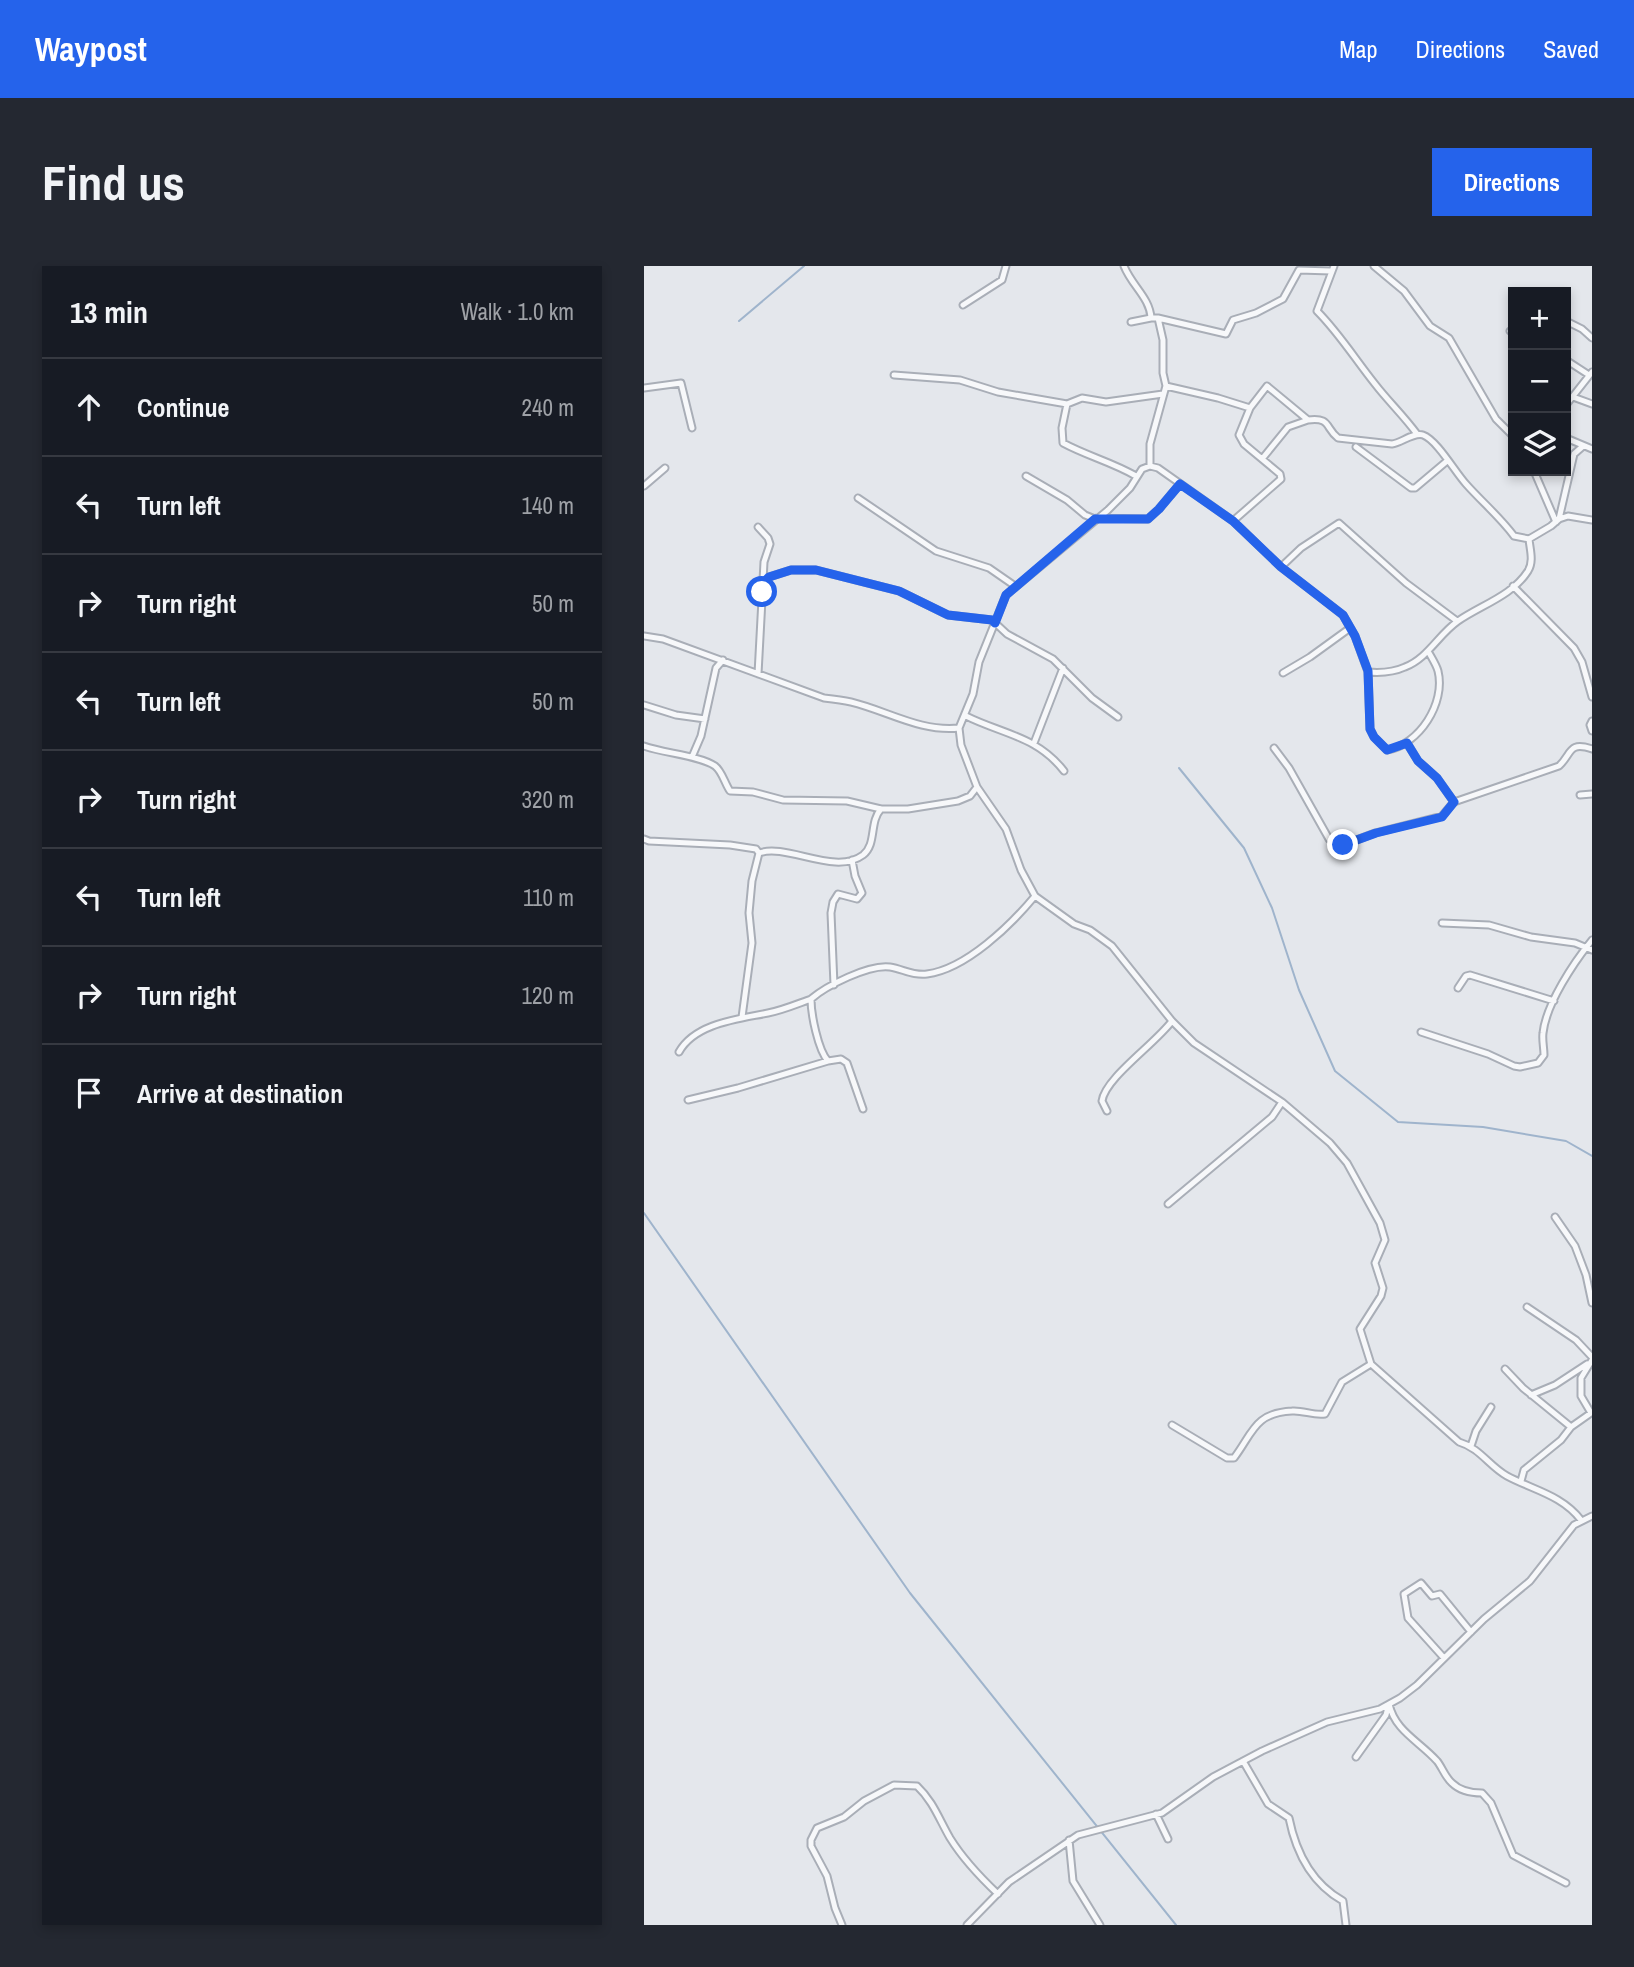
<!DOCTYPE html>
<html lang="en">
<head>
<meta charset="utf-8">
<style>
  body { margin:0; font-family:"Archivo Narrow",sans-serif; background:#242831; color:#f1f3f6 }
  .controls { position:absolute; right:21px; top:21px; display:grid; overflow:hidden; border-radius:0px; box-shadow:0 4px 10px #0003 }
  .controls button { width:63px; height:63px; display:grid; place-items:center; padding:0; border:0; border-bottom:2px solid #363941; background:#171b24; color:#f1f3f6; font:35px sans-serif }
  .stop { position:absolute; width:21px; height:21px; margin:-16px; border:5px solid #2563eb; border-radius:50%; background:#fff }
  .stop.end { background:#2563eb; border-color:#fff; box-shadow:0 2px 7px #0008 }
  .list { margin:0; padding:0; list-style:none }
  h2 { display:flex; justify-content:space-between; align-items:center; height:91px; margin:0; padding:0 28px; font-size:30px }
  h2 small { font-size:23px; font-weight:400; color:#9ea1a6 }
  .list li { display:grid; grid-template-columns:46px 1fr auto; gap:21px; align-items:center; box-sizing:border-box; height:98px; padding:0 28px; border-top:2px solid #363941 }
  .list b { display:block; font-size:26px; white-space:nowrap }
  .list em { font-size:23px; font-style:normal; color:#9ea1a6 }
  .icon { flex:none; width:38px; height:38px; fill:none; stroke:currentColor; stroke-width:2; stroke-linecap:round; stroke-linejoin:round }
  .map { position:relative; flex:none; width:948px; height:1659px; overflow:hidden; border-radius:0px }
  header { display:flex; align-items:center; gap:42px; box-sizing:border-box; height:98px; padding:0 35px; background:#2563eb; color:#fff }
  header strong { font-size:33px }
  nav { display:flex; gap:38px; margin-inline-start:auto; font-size:24px }
  .intro { display:flex; align-items:center; justify-content:space-between; box-sizing:border-box; height:168px; padding:0 42px }
  h1 { margin:0; font-size:49px }
  .button { padding:18px 32px; border-radius:0px; background:#2563eb; color:#fff; font-size:24px; font-weight:700 }
  main { display:flex; gap:42px; padding:0 42px }
  aside { flex:1; background:#171b24; border-radius:0px; box-shadow:0 4px 10px #0003 }
  .map>svg:first-child { display:block }
  .lines { fill:none; stroke-linecap:round; stroke-linejoin:round }
  .stream { stroke:#9fb4cc; stroke-width:2 }
  .street-casing { stroke:#a9aeb7; stroke-width:9 }
  .street { stroke:#f7f8fa; stroke-width:5 }
  .route { stroke:#2563eb; stroke-width:9 }
</style>
</head>
<body>
<header>
<strong>Waypost</strong>
<nav><a>Map</a><a>Directions</a><a>Saved</a></nav>
</header>
<div class="intro"><h1>Find us</h1><a class="button">Directions</a></div>
<main>
<aside>
<h2>13 min<small>Walk · 1.0 km</small></h2>
<ul class="list">
<li><svg class="icon" aria-label="ahead" viewBox="0 0 24 24"><path d="M12 20V5M6 11l6-6 6 6"/></svg><div><b>Continue</b></div><em>240 m</em></li>
<li><svg class="icon" aria-label="left" viewBox="0 0 24 24"><path d="M17 20v-9H6M10 6l-5 5 5 5"/></svg><div><b>Turn left</b></div><em>140 m</em></li>
<li><svg class="icon" aria-label="right" viewBox="0 0 24 24"><path d="M7 20v-9h11M14 6l5 5-5 5"/></svg><div><b>Turn right</b></div><em>50 m</em></li>
<li><svg class="icon" aria-label="left" viewBox="0 0 24 24"><path d="M17 20v-9H6M10 6l-5 5 5 5"/></svg><div><b>Turn left</b></div><em>50 m</em></li>
<li><svg class="icon" aria-label="right" viewBox="0 0 24 24"><path d="M7 20v-9h11M14 6l5 5-5 5"/></svg><div><b>Turn right</b></div><em>320 m</em></li>
<li><svg class="icon" aria-label="left" viewBox="0 0 24 24"><path d="M17 20v-9H6M10 6l-5 5 5 5"/></svg><div><b>Turn left</b></div><em>110 m</em></li>
<li><svg class="icon" aria-label="right" viewBox="0 0 24 24"><path d="M7 20v-9h11M14 6l5 5-5 5"/></svg><div><b>Turn right</b></div><em>120 m</em></li>
<li><svg class="icon" aria-label="arrive" viewBox="0 0 24 24"><path d="M6 21V4h12l-3 4 3 4H6"/></svg><div><b>Arrive at destination</b></div></li>
</ul>
</aside>
<div class="map">
<svg width="948" height="1659" viewBox="0 0 948 1659">
  <rect width="100%" height="100%" fill="#e4e7ec"/>
  <g class="lines">
    <path class="stream" d="M95,55l65,-55
      M535,502l65,80 28,60 27,82 36,81 63,51 85,5 83,14 26,15
      M0,947l266,380 266,332"/>
    <g class="street-casing">
      <path id="street" d="M480,0c8,20 26,32 27,52h7l5,22v33l3,13 -16,58v22
        M690,0l-17,45c22,22 38,48 58,73 13,17 29,32 42,50
        M730,0l30,25 26,35 19,12 47,81 17,17
        M319,39l39,-25 4,-14
        M514,52l68,16 7,-14 23,-7 27,-14 16,-29 32,1
        M922,55l16,8 10,9
        M487,56l20,-4
        M866,65l3,1
        M922,94l23,15
        M250,109l66,5 38,12 69,12 15,-6 24,4 57,-8
        M522,120l52,12 32,10 17,-22 41,34c23,-3 17,8 30,18l54,6c9,-1 22,-12 31,-9 14,5 32,37 43,49 16,18 34,33 48,52l15,3
        M0,122l37,-5 11,45
        M929,131l19,7
        M423,138l-5,24 1,15c24,13 49,19 73,33
        M922,139l26,-33
        M922,172l26,11
        M712,181l55,41h4l32,-27
        M618,193l26,-32 20,-7
        M890,205l22,51
        M382,210l41,24 18,15 10,4
        M0,220l21,-18
        M214,232l78,53 53,17 26,18
        M453,252l51,1 11,-10 21,-25
        M915,253l9,-3 24,4
        M589,255l48,-42 -1,-5 -36,-30 -5,-9 11,-27
        M114,261l10,11 2,6 -6,18 -6,112
        M637,301l20,-19 38,-25 67,60 51,38
        M119,317l6,-6 22,-7h25l83,21 49,24 44,5 15,14 46,25 39,39 26,19
        M869,320l61,62 8,14 10,35
        M0,370l19,3 161,59c9,1 18,2 27,4 37,9 69,30 108,26
        M784,385c3,6 8,13 10,20 8,32 -19,74 -51,79l-13,-13 -4,-8 -2,-57 -13,-36 -12,-21 -62,-48 -48,-46 -75,-53 -8,-2 -8,3 -12,19 -22,22 -102,85 -27,67 -6,32 -14,34 2,17 16,42 29,42 15,41 14,26 39,28 16,6 22,16 60,75 22,22 88,59 48,41 17,20 33,60 5,17 -10,23 8,25 -2,8 -21,33 11,35 88,78c21,6 30,24 48,34 26,14 55,19 74,44
        M724,406c12,1 26,0 37,-5 23,-9 33,-32 53,-46 23,-16 54,-25 70,-50 6,-10 2,-21 1,-32l22,-13 8,-7 15,-65 8,-7
        M639,407l27,-16 40,-29
        M0,439l32,10 29,4
        M322,450c36,18 71,20 98,55
        M948,455l-2,4 2,6
        M390,477l29,-75
        M763,477l11,18 19,17 17,24 105,-36c13,-12 9,-25 33,-17
        M0,480c19,7 57,10 71,20 7,5 10,18 15,25l23,1 30,8 64,1 34,8h27l50,-8 12,-5 7,-9
        M630,482l15,20 40,71 14,6 32,-12 67,-17 12,-14
        M48,491l9,-21 15,-68 7,-8
        M936,529l12,-1
        M0,573l5,2 81,4 26,4 3,4
        M798,657l47,2 42,12 44,6 17,7
        M190,719l-3,-72 2,-11 5,-8 19,5 5,-6 -7,-17 -3,-16
        M814,722l8,-12 4,-1 84,26
        M98,751l10,-74 -3,-30 3,-32 7,-28c28,-10 76,23 104,2 14,-11 6,-33 18,-46
        M777,766l67,22 26,12 6,1 18,-4 6,-8c0,-7 -2,-15 -1,-22 3,-29 31,-71 49,-93
        M35,786c16,-29 60,-33 89,-39 15,-3 29,-9 43,-14
        M44,834l50,-12 90,-27
        M219,843l-16,-46 -6,-4 -13,2c-10,-11 -17,-47 -17,-62 15,-13 58,-35 79,-32 13,2 23,9 37,7 39,-5 84,-49 108,-78
        M463,845l-5,-10c3,-23 53,-57 70,-80
        M524,938l104,-87 10,-15
        M911,951l20,29 11,29 6,28
        M883,1041l49,33 16,17
        M861,1103l18,19 48,39
        M887,1129l24,-10 32,-21
        M528,1159l55,33h7c19,-25 20,-45 58,-47 11,-1 22,5 33,3l17,-32 29,-18
        M827,1180l5,-15 15,-24
        M877,1215l3,-11 37,-30 10,-13 20,-14 -10,-17v-18l11,-18
        M800,1392l-36,-40 -4,-24 17,-11 11,13 8,-2 31,38
        M745,1438c6,27 30,37 48,57 5,6 8,16 15,22 8,8 19,10 30,10l9,10 22,52 53,28
        M712,1491l30,-42 2,-8
        M599,1495l25,43 21,14c7,35 22,65 54,83l3,24
        M512,1548l12,25
        M425,1574l4,41 27,44
        M198,1659l-7,-17 -8,-32 -16,-30v-6l6,-12 27,-11 20,-16 30,-16 23,1c16,15 22,33 33,52 13,21 30,39 48,56
        M323,1659l42,-43 69,-47 84,-22 51,-36 49,-26 65,-29 53,-13 20,-11 17,-13 67,-66 46,-38 44,-56 18,-9"/>
    </g>
    <use href="#street" class="street"/>
  </g>
  <g class="lines">
    <path class="route" d="M118,326l1,-9 6,-6 22,-7h25l83,21 49,24 44,5 3,3 11,-28 89,-76h53l11,-10 21,-25 53,37 48,46 62,48 12,21 13,35 2,58 4,8 13,13 20,-7 11,18 19,17 17,24 -12,15 -66,16 -33,12"/>
  </g>
</svg>
<div class="controls">
<button>+</button>
<button>−</button>
<button><svg class="icon" aria-label="layers" viewBox="0 0 24 24"><path d="M12 4l9 5-9 5-9-5zM3 14l9 5 9-5"/></svg></button>
</div>
<div class="stop" style="left:118px;top:326px"></div>
<div class="stop end" style="left:699px;top:579px"></div>
</div>
</main>
</body>
</html>
